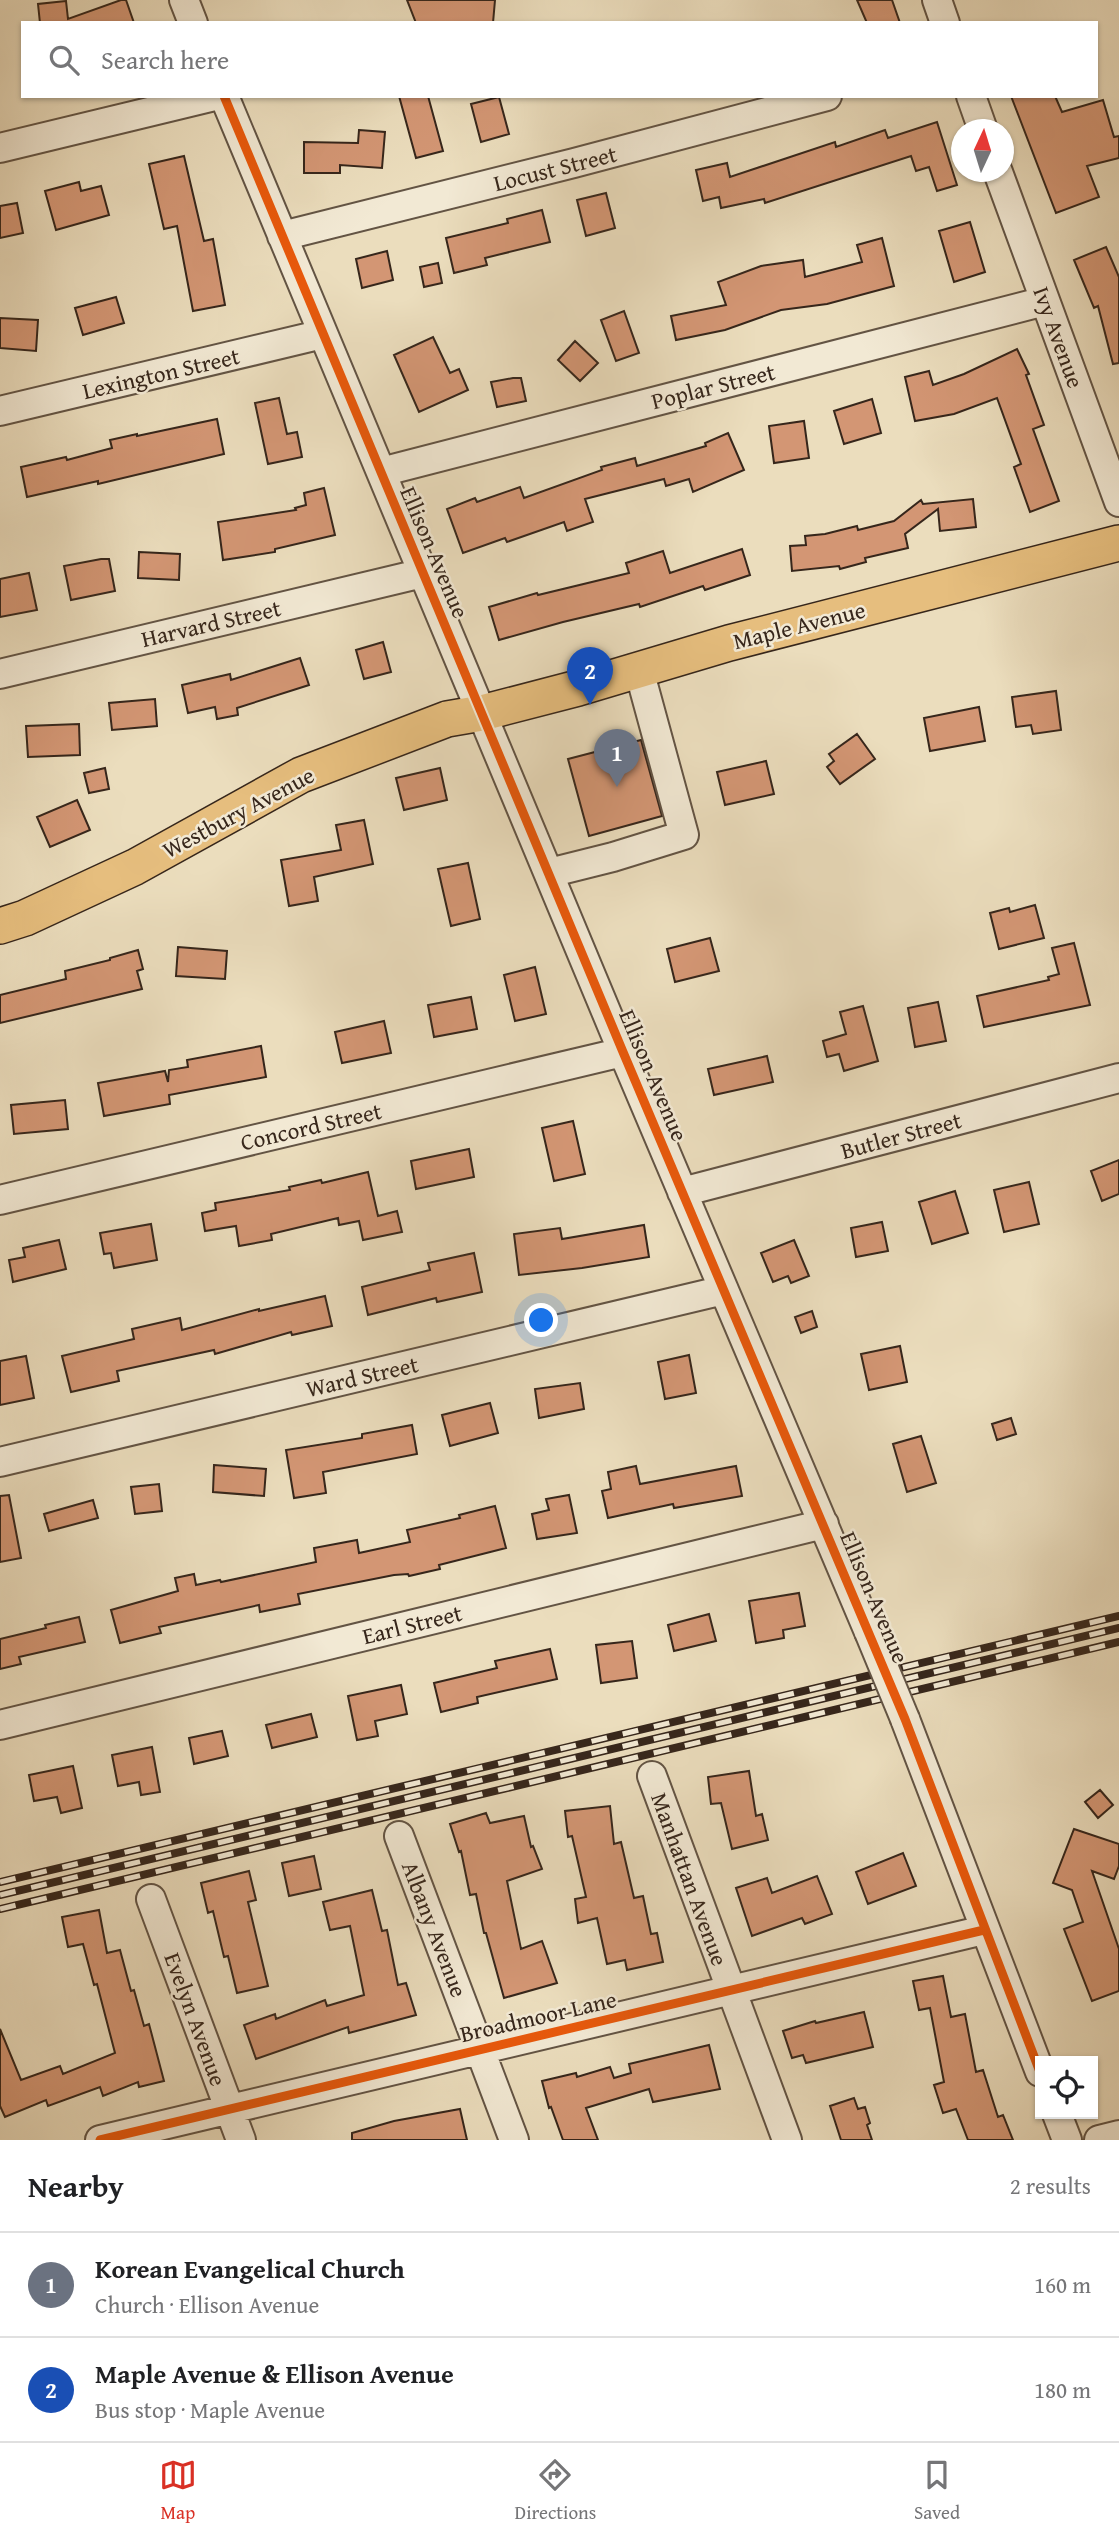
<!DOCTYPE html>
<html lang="en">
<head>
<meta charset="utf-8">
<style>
  body { margin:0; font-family:"Gentium Book Plus",serif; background:#f2f2f2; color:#202124 }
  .controls { position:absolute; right:21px; bottom:21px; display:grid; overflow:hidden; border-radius:0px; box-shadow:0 2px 5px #0004 }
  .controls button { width:63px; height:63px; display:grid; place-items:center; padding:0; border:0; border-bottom:2px solid #e0e0e0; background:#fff; color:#202124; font:35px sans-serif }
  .compass { position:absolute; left:951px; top:119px; width:63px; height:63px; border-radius:50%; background:#fff; box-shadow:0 2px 5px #0004; rotate:4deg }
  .you { position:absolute; left:542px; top:1321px; width:24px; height:24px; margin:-18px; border:5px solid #fff; border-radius:50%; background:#1a73e8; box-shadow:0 0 0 10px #1a73e833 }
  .badge { display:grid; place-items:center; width:46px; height:46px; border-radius:50%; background:#d93025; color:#fff; font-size:23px; font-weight:700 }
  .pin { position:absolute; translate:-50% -58px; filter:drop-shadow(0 2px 4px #0008) }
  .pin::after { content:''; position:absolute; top:37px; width:24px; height:21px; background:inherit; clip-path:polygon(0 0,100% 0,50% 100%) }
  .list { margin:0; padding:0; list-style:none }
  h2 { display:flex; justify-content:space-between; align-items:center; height:91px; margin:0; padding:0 28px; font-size:30px }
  h2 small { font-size:23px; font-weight:400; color:#757577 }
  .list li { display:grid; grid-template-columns:46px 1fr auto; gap:21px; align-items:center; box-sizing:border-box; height:105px; padding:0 28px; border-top:2px solid #e0e0e0 }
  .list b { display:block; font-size:26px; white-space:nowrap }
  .list p { margin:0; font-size:23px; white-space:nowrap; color:#757577 }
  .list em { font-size:23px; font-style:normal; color:#757577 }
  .icon { flex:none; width:38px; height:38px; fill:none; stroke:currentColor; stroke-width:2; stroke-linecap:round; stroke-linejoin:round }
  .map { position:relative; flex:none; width:1119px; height:2140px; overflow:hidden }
  .search { position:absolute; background:#fff; box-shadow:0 2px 5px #0004; left:21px; right:21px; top:21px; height:77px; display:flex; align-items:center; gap:18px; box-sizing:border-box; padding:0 24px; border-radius:0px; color:#757577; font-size:26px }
  .sheet { height:301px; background:#fff }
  nav { display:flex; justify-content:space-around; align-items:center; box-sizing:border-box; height:98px; border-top:2px solid #e0e0e0; background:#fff; font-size:19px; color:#757577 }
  nav a { display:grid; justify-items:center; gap:4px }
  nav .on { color:#d93025 }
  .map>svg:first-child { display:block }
  .building { fill:#d39674; stroke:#36261b; stroke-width:2 }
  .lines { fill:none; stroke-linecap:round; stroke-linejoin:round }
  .minor-casing { stroke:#635444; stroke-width:32 }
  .major-casing { stroke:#36261b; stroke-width:38 }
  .minor { stroke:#f2e9d4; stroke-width:28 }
  .major { stroke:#e6be7e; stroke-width:35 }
  .rail-casing { stroke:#36261b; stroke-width:8 }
  .rail { stroke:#f2e9d4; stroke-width:5; stroke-dasharray:16; stroke-linecap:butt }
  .minor-bridge-casing { stroke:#635444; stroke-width:32; stroke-linecap:butt }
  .minor-bridge { stroke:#f2e9d4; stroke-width:28 }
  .cycleway-casing { stroke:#f2e9d4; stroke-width:13 }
  .cycleway { stroke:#e8590c; stroke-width:9 }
  .labels { text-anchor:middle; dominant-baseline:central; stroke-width:5; stroke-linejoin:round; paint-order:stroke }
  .street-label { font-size:23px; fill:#36261b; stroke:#f2e9d4 }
</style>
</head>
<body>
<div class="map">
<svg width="1119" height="2140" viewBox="0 0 1119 2140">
  <rect width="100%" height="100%" fill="#ebddbd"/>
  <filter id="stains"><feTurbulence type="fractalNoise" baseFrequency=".00286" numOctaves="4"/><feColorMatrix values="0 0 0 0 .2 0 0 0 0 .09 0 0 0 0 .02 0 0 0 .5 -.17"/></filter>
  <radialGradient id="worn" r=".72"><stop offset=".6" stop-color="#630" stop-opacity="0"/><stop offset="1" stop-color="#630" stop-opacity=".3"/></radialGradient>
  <path class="building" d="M121,0h5l8,23h-94l-2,-19 28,-3 2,18z
    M407,0h88l-2,23h-77z
    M857,0h35l8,23h-33z
    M399,96h29l15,55 -27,7z
    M1011,96h44l7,16 41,-12 11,37 5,-1v22l-32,8 12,31 -43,16z
    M499,97l10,37 -28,8 -10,-38z
    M937,122l20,63 -20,6 -8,-24 -13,4 -5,-15 -146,47 -1,-4 -43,9 -2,-11 -16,4 -7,-31 31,-7 3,14 105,-35 1,5 49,-17 3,8z
    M359,130l26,2 -3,36 -42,-3v8h-36v-31l54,1z
    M184,156l20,85 9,-2 12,66 -32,6 -16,-85 -13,3 -15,-65z
    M79,182l2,9 20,-5 8,29 -53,15 -11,-39z
    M606,193l9,35 -29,8 -9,-36z
    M17,203l6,30 -23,5v-32z
    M542,210l8,32 -65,16 2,7 -33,8 -8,-35 62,-15 -1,-4z
    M970,222l15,50 -31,10 -15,-51z
    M882,238l12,48 -67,18 -46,6 -56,20 -49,10 -5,-24 55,-11 -8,-23 43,-16 42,-6 2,17 57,-15 -5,-17z
    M1106,247l13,30v86l-6,1 -15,-58 -4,2 -20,-48z
    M387,251l6,29 -31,8 -6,-29z
    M438,263l4,20 -18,4 -4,-20z
    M116,297l8,26 -41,12 -8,-27z
    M624,311l15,42 -23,8 -15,-41z
    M0,318l38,2 -2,31 -36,-3z
    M433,337l17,36 9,-4 9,21 -49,22 -25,-57z
    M575,341l23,22 -18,18 -22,-21z
    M1017,349l12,25 -3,1 18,50 -11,4 26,72 -29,11 -16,-45 7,-3 -24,-66 -43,16 -39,7 -10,-44 24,-6 4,14 31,-11z
    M513,378h8l5,23 -29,6 -6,-25z
    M279,398l8,36 10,-2 5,25 -34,7 -13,-61z
    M872,399l9,34 -37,11 -10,-33z
    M217,419l7,35 -126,30v-3l-71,16 -6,-30 45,-10 1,3 45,-12 -2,-8 27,-6v2z
    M804,421l5,37 -35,5 -5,-37z
    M728,433l16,37 -51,22 -4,-13 -23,7 -2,-7 -79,20 8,23 -26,9 -3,-9 -57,20 -2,-4 -42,15 -16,-44 28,-11 2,4 43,-15 4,11 78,-28 -1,-3 34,-9 2,8 69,-20 -1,-3z
    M324,488l11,47 -60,14v3l-52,8 -5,-38 78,-12 -1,-2 11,-3 -2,-12z
    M973,499l3,28 -36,4 -2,-22 -33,25 3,14 -43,10 1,4 -26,7 -1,-3 -47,5 -2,-25 16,-1 -1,-9 20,-2 32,-8 1,4 36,-9 27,-21 2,4z
    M742,549l8,26 -45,15 -2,-4 -63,21 -1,-3 -76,18 -64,18 -10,-33 48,-14 1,2 91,-22 -3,-10 37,-12 7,22z
    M139,552l41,2 -1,26 -41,-2z
    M101,559h8l6,32 -44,9 -7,-34z
    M29,573l8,37 -37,7v-38z
    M383,642l8,30 -27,7 -8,-29z
    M300,658l9,27 -72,23 1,7 -21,4 -2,-12 -27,6 -6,-28 48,-11 1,6z
    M1056,691l5,39 -28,4 -2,-9 -15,2 -4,-30z
    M155,699l2,27 -45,4 -3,-27z
    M979,707l6,34 -55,10 -6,-33z
    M79,724l1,31 -52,2 -2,-31z
    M857,734l18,25 -35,25 -13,-17 7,-6 -5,-7z
    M641,740l21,76 -73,20 -21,-77z
    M766,761l8,33 -49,11 -8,-33z
    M105,768l4,21 -20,4 -5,-20z
    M440,768l7,32 -43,10 -8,-32z
    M77,800l13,30 -40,17 -13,-30z
    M364,820l9,44 -59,13 4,24 -29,5 -8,-46 60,-10 -5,-25z
    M468,863l12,56 -29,7 -13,-57z
    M1035,905l9,33 -45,11 -9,-36 19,-5 1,4z
    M710,938l9,33 -44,11 -8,-33z
    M1074,943l16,62 -106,22 -7,-31 72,-16 -1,-3 11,-3 -7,-26z
    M178,947l49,4 -2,28 -49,-3z
    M138,950l5,19 -6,2 5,18 -142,34v-28l66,-16 -1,-8 45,-11v-2z
    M535,967l11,47 -31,7 -11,-46z
    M471,997l6,32 -43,8 -6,-32z
    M938,1002l8,39 -31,6 -7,-39z
    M863,1006l15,55 -34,10 -5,-17 -12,3 -4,-16 23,-7 -6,-22z
    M384,1021l7,32 -49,10 -7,-31z
    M261,1046l5,31 -97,18 1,9 -66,12 -6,-33 67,-12 3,11 1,-12 19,-3 -1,-7z
    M767,1056l6,26 -59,13 -6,-26z
    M65,1100l3,29 -54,5 -3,-29z
    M573,1121l12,53 -31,7 -12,-53z
    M469,1149l5,28 -58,12 -5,-28z
    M1119,1160v34l-17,7 -11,-30z
    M368,1172l10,44 19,-5 5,21 -39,8 -4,-19 -20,4 -1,-7 -67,16 1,6 -33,6 -3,-20 -31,5 -3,-18 14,-3 -1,-7 75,-13 -1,-3 32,-7 1,3z
    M1029,1182l10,42 -35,8 -10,-42z
    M955,1191l13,42 -36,11 -13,-42z
    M882,1222l6,29 -32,6 -5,-29z
    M151,1224l6,36 -43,8 -3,-15 -7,1 -4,-21z
    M644,1225l5,32 -67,11 -63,7 -5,-41 46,-6 2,11z
    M59,1240l7,29 -53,13 -4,-22 16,-3 -2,-9z
    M794,1240l15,36 -18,7 -3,-7 -15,6 -12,-29z
    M474,1253l8,39 -45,10 -1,-4 -68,17 -6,-28 68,-17 -2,-7z
    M325,1296l7,30 -40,9 -1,-3 -76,22 -1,-4 -97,21 2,10 -48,11 -9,-36 72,-17 -2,-10 48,-11 2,12 77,-21v2z
    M812,1311l5,16 -16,6 -6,-16z
    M900,1346l7,36 -38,8 -8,-36z
    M689,1355l7,38 -31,6 -7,-37z
    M26,1356l8,42 -34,7v-44z
    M580,1383l4,26 -45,9 -4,-29z
    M490,1403l8,30 -48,13 -8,-31z
    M1011,1418l5,16 -19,6 -5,-16z
    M412,1425l5,29 -94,18 3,21 -32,5 -8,-48 76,-12v-4z
    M921,1436l15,47 -29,9 -14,-48z
    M214,1465l52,4 -2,27 -51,-4z
    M636,1466l4,18 96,-18 6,30 -68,12 -1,-4 -65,14 -6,-27 9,-2 -3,-17z
    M159,1484l3,27 -27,3 -4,-27z
    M9,1495l12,63 -21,4v-66z
    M569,1495l8,38 -40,6 -5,-25 17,-4 -3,-11z
    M93,1500l5,18 -49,13 -5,-17z
    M495,1506l11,42 -67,17 1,4 -31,7 -1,-2 -14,1 -96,19 2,10 -40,8 -1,-7 -100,22 2,6 -41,10 -9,-33 67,-19 -3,-13 19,-4 2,11 24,-5 1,2 95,-20 -2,-14 43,-8 2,13 51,-11 -3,-12 53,-12 -1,-3z
    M799,1593l6,33 -22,4 1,8 -28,5 -7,-42z
    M709,1614l7,27 -42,10 -6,-26z
    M79,1617l6,25 -66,15 2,7 -21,5v-30l46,-11 -1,-3z
    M632,1641l5,37 -36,5 -5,-38z
    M550,1649l7,30 -80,18 1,6 -37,9 -7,-29 63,-15 -2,-7z
    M401,1685l6,29 -32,7 3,15 -21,4 -9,-44z
    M311,1714l6,23 -45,11 -6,-23z
    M222,1731l6,25 -34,8 -5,-26z
    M152,1747l8,45 -19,3 -2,-13 -21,4 -6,-31z
    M73,1766l9,42 -21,5 -4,-16 -23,4 -5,-26z
    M749,1771l7,45 6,-2 6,26 -36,9 -11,-46 -10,1 -3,-27z
    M1100,1790l13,15 -15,13 -13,-16z
    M610,1806l4,38 7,-2 13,56 9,-2 8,38 6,-1 6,29 -36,8 -2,-10 -18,4 -10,-46 -19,5 -3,-24 11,-2 -14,-61 -4,1 -3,-26z
    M486,1813l4,10 34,-7 7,31 2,-1 9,23 -35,12 14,68 21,-8 15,42 -53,15 -18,-65h-2l-8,-39 -6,1 -9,-44 -2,1 -9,-28z
    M1074,1829l45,15v22l-5,13 -22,-8 27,78v42l-27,10 -28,-72 19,-7 -11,-32 -19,-7z
    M903,1853l13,33 -48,18 -12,-32z
    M314,1856l7,33 -32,7 -7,-33z
    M249,1871l7,29 -8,2 20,84 -31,7 -9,-37 -4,1 -11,-46 -5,2 -7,-30z
    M817,1876l15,38 -27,10 -3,-6 -50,18 -16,-48 31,-10 5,15z
    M372,1890l10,41 5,-1 11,55 8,-2 10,32 -67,18 -1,-6 -92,32 -12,-34 31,-11 1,5 49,-19 2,6 37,-11 -14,-69 -20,4 -7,-28z
    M99,1910l8,43 13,-3 11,41 3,-1 10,36 5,-2 15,57 -25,6 -1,-5 -35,14 -3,-9 -52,19 -2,-6 -41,17 -5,-11v-77l21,51 39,-14 3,8 52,-21 -18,-69 -3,1 -11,-41 -15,3 -6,-30z
    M943,1976l8,41 14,-3 11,58 7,-2 15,47 5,-2 10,25h-45l-12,-31 -13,4 -9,-28 10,-3 -14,-74 -11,2 -6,-29z
    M864,2012l9,35 -67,16 -3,-8 -11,3 -9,-27 32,-10 1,2z
    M709,2045l11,44 -67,13 -4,-13 -63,19 12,32h-35l-12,-33 -2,1 -7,-27 34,-8 1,4 33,-10 4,11 17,-5 -2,-9z
    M854,2098l4,11 7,-2 5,16 -3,2 5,15h-31l-11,-34z
    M460,2109l7,31h-115v-7l42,-12z"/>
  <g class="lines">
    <g class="minor-casing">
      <path id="minor" d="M184,0l9,23
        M937,0l8,23
        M224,96l399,956 246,580
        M971,96l12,34
        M0,148l215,-52
        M998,172l121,330
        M282,236l292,-73 253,-67
        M0,411l323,-77
        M381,472l664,-171
        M0,674l423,-101
        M549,873l64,-16 71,-22 -45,-165
        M682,1192l437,-114
        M0,1200l623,-148
        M0,1462l724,-172
        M905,1719l135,353
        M0,1725l824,-201
        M652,1776l135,364
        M399,1836l115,304
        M151,1899l90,241
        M1057,2114l10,26
        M100,2140l884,-210
        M1099,2140l20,-5"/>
    </g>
    <g class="major-casing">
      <path id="major" d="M0,926l25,-8 110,-51 166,-92 146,-56 35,-6 96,-25 151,-45 390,-100"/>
    </g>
    <use href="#minor" class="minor"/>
    <use href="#major" class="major"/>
    <g class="rail-casing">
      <path id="rail" d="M0,1882l1119,-266
        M0,1895l1119,-267
        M0,1909l1119,-267"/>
    </g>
    <use href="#rail" class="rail"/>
    <g class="minor-bridge-casing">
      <path id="minor-bridge" d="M869,1632l36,87"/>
    </g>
    <use href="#minor-bridge" class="minor-bridge"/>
    <g class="cycleway-casing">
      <path id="cycleway" d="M224,96l399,956 282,667 135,353
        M100,2140l884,-210"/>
    </g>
    <use href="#cycleway" class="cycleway"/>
  </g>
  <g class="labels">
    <g class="street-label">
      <text transform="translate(555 168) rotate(-14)">Locust Street</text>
      <text transform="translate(1059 337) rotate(70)">Ivy Avenue</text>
      <text transform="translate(161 373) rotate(-13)">Lexington Street</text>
      <text transform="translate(713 386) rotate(-14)">Poplar Street</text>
      <text transform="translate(435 552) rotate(67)">Ellison Avenue</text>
      <text transform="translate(211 623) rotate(-13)">Harvard Street</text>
      <text transform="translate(799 625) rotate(-14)">Maple Avenue</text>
      <text transform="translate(238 812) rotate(-28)">Westbury Avenue</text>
      <text transform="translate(654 1075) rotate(67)">Ellison Avenue</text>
      <text transform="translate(311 1126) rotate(-13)">Concord Street</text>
      <text transform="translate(901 1135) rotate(-15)">Butler Street</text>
      <text transform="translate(362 1376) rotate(-13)">Ward Street</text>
      <text transform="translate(875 1597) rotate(67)">Ellison Avenue</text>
      <text transform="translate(412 1624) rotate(-14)">Earl Street</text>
      <text transform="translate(690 1879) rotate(70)">Manhattan Avenue</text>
      <text transform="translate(435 1929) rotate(69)">Albany Avenue</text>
      <text transform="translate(538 2016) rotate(-13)">Broadmoor Lane</text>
      <text transform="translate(196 2019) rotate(70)">Evelyn Avenue</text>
    </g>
  </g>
  <rect width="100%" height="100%" filter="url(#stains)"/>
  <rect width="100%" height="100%" fill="url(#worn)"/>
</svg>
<div class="controls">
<button><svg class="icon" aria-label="locate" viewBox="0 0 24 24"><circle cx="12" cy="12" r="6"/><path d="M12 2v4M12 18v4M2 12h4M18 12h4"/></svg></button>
</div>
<svg class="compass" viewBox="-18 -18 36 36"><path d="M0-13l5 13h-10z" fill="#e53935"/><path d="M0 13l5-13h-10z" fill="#757577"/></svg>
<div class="you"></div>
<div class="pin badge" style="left:617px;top:787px;background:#6b7280">1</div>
<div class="pin badge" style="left:590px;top:705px;background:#1a4fb4">2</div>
<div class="search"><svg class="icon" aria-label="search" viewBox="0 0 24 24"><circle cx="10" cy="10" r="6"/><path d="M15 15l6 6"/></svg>Search here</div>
</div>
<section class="sheet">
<h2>Nearby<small>2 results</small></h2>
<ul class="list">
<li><span class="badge" style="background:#6b7280">1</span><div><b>Korean Evangelical Church</b><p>Church · Ellison Avenue</p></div><em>160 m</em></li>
<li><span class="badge" style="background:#1a4fb4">2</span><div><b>Maple Avenue &amp; Ellison Avenue</b><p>Bus stop · Maple Avenue</p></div><em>180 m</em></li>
</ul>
</section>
<nav>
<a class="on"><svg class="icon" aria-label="map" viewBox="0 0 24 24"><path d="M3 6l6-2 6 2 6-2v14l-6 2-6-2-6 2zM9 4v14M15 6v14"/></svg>Map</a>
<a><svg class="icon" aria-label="directions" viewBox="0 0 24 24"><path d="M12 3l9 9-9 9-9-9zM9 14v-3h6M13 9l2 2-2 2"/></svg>Directions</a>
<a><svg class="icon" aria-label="saved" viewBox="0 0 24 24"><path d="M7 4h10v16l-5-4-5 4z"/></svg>Saved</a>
</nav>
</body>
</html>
